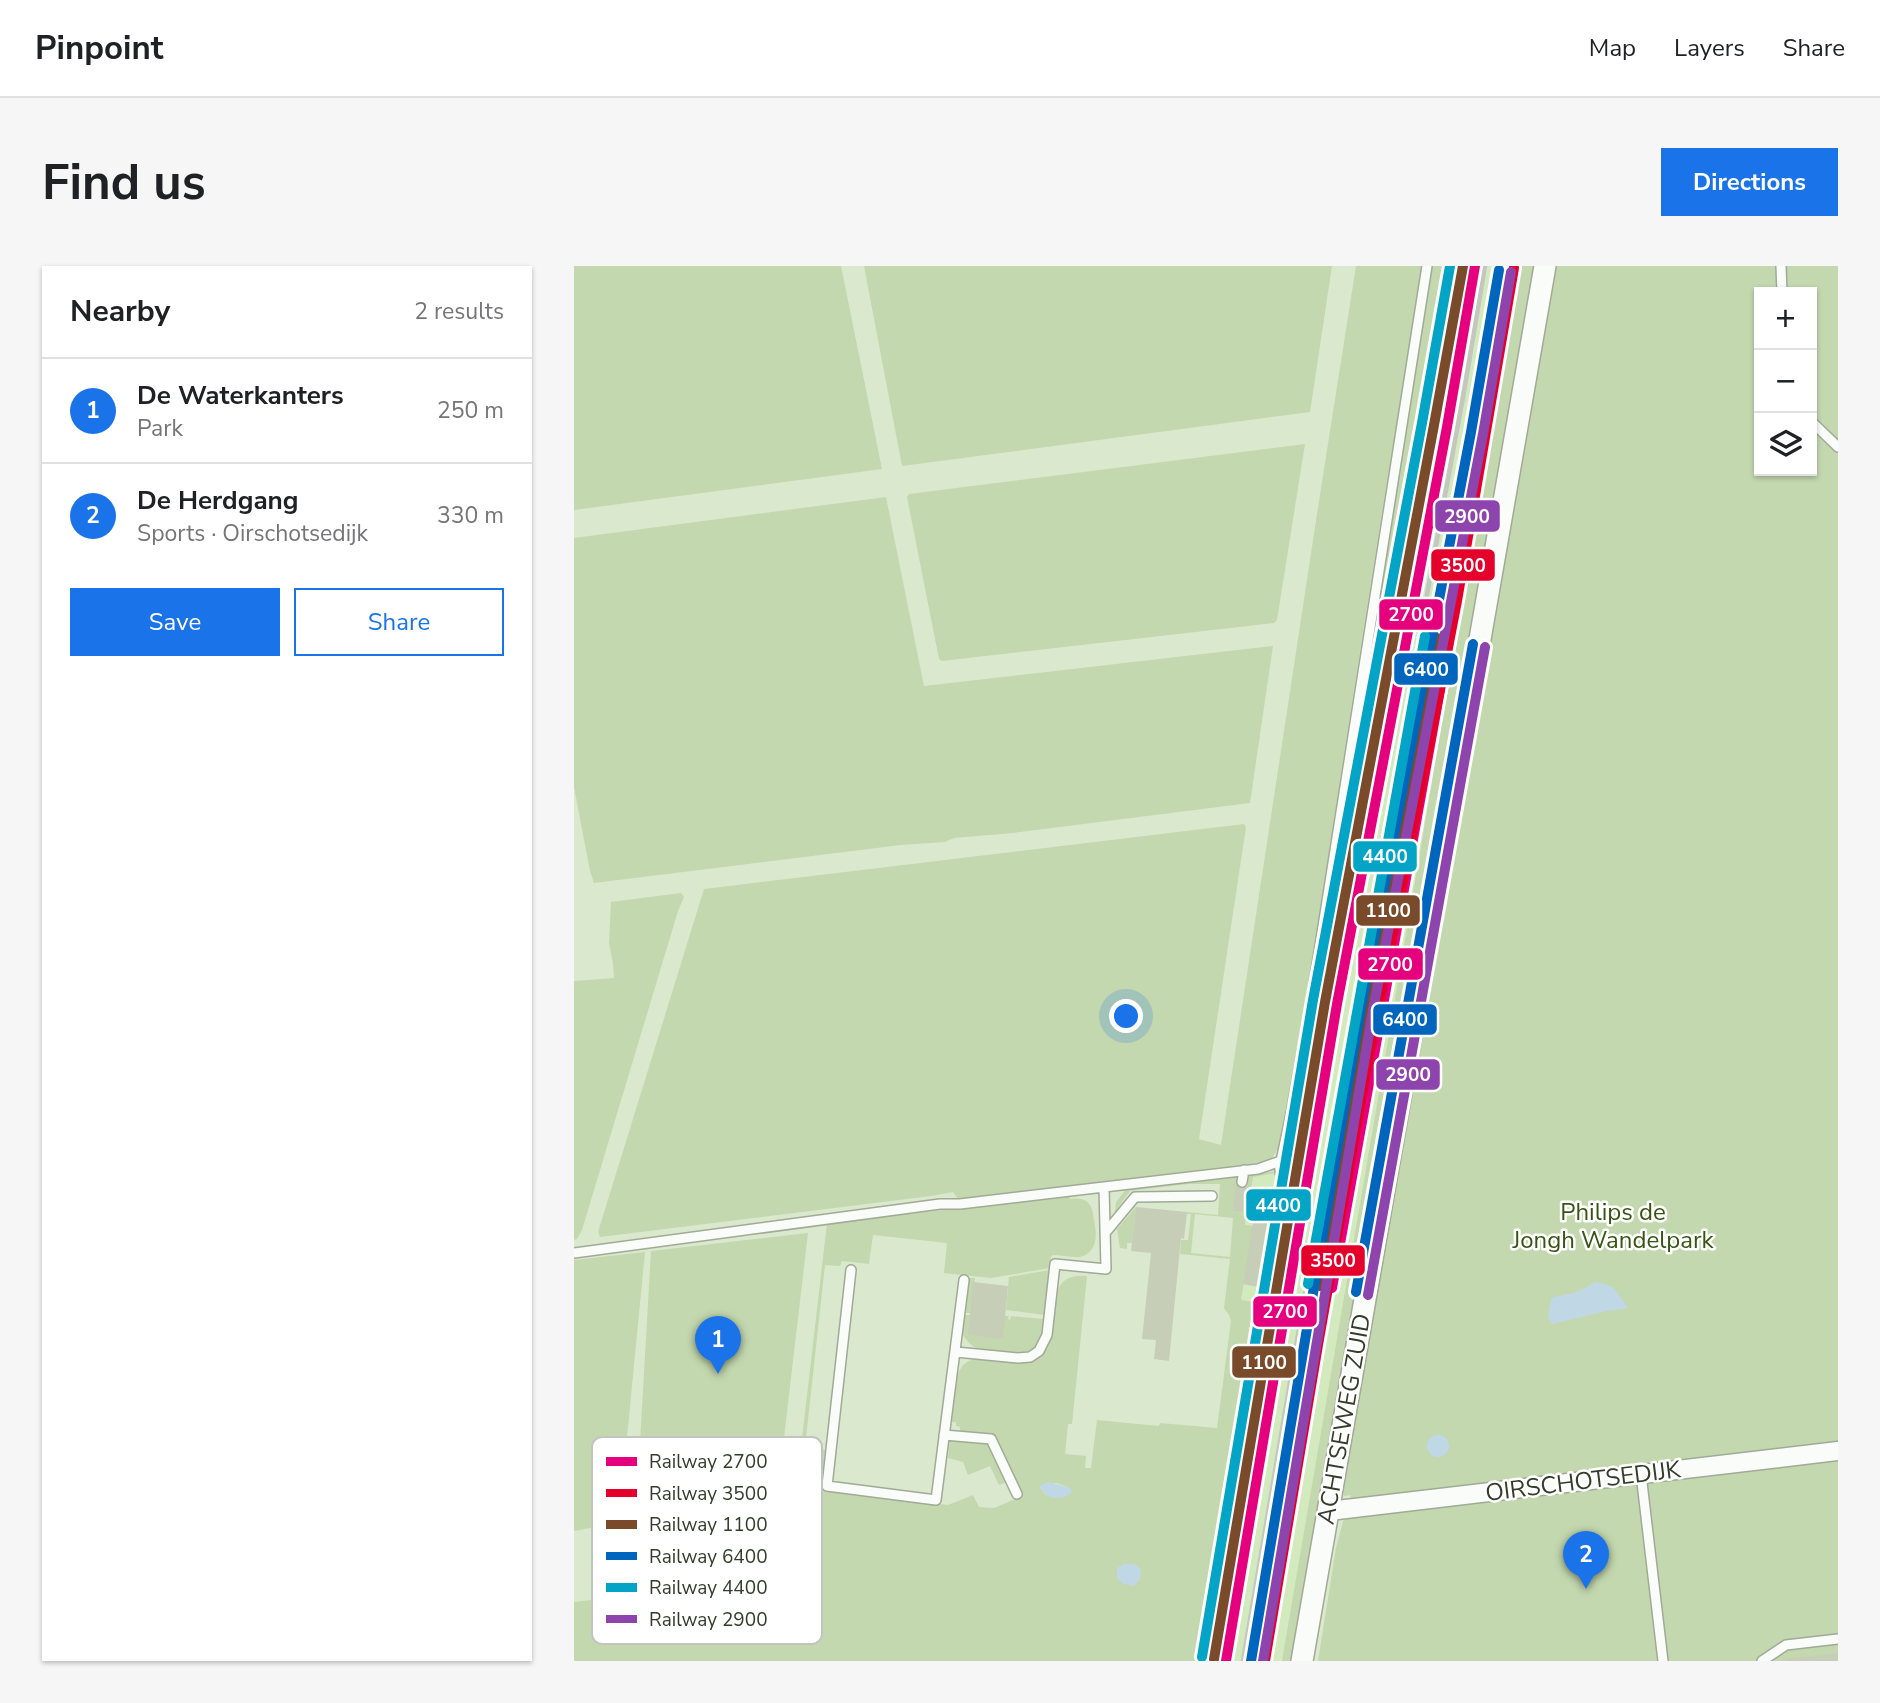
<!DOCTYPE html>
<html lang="en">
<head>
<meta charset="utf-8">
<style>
  body { margin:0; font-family:"Nunito Sans",sans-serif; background:#f6f6f6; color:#202124 }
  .controls { position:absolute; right:21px; top:21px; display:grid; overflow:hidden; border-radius:0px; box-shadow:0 2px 5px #0004 }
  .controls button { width:63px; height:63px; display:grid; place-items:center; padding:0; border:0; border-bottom:2px solid #e0e0e0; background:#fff; color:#202124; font:35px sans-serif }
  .you { position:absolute; left:553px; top:751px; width:24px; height:24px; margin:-18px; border:5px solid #fff; border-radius:50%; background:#1a73e8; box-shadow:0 0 0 10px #1a73e833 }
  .badge { display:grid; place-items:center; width:46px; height:46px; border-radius:50%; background:#1a73e8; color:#fff; font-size:23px; font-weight:700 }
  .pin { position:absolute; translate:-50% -58px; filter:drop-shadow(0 2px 4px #0008) }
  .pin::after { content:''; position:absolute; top:37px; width:24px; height:21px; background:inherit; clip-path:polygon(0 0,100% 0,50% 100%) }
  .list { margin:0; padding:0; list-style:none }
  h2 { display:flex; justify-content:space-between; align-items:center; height:91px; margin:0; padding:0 28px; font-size:30px }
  h2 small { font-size:23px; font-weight:400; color:#757577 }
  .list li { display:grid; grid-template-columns:46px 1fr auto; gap:21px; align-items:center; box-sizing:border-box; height:105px; padding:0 28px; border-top:2px solid #e0e0e0 }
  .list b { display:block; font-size:26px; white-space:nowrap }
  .list p { margin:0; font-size:23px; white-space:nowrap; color:#757577 }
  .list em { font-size:23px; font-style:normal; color:#757577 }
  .actions { display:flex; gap:14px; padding:21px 28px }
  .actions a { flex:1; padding:16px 0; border:2px solid #1a73e8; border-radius:0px; text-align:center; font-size:24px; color:#1a73e8 }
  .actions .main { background:#1a73e8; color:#fff }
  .icon { flex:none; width:38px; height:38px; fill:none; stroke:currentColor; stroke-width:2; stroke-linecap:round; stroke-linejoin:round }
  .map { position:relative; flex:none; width:1264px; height:1395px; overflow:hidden; border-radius:0px }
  header { display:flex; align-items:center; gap:42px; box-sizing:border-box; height:98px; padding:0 35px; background:#fff; border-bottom:2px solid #e0e0e0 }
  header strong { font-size:33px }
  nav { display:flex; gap:38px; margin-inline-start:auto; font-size:24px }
  .intro { display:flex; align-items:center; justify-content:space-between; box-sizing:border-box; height:168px; padding:0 42px }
  h1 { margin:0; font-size:49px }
  .button { padding:18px 32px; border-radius:0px; background:#1a73e8; color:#fff; font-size:24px; font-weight:700 }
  main { display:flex; gap:42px; padding:0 42px }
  aside { flex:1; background:#fff; border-radius:0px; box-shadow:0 2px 5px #0004 }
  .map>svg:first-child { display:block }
  .built { fill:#d3e9be }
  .green { fill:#c3d8af; fill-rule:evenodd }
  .water { fill:#c0d8e6 }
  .building { fill:#c7ceb8 }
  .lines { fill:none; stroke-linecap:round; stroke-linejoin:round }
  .service-casing { stroke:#a0aa96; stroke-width:12 }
  .minor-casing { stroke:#a0aa96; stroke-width:21 }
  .tertiary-casing { stroke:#a0aa96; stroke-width:24 }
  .service { stroke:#f9fcf8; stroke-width:9 }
  .minor { stroke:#f9fcf8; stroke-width:18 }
  .tertiary { stroke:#f9fcf8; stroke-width:21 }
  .rail { stroke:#c3c7c0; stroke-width:4.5 }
  .rail-1-casing { stroke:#fff; stroke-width:16 }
  .rail-2-casing { stroke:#fff; stroke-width:16 }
  .rail-3-casing { stroke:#fff; stroke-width:16 }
  .rail-4-casing { stroke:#fff; stroke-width:16 }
  .rail-5-casing { stroke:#fff; stroke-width:16 }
  .rail-6-casing { stroke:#fff; stroke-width:16 }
  .rail-1 { stroke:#e5007d; stroke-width:10 }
  .rail-2 { stroke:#e4002b; stroke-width:10 }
  .rail-3 { stroke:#7a4b2a; stroke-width:10 }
  .rail-4 { stroke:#0065bd; stroke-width:10 }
  .rail-5 { stroke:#03a4c6; stroke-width:10 }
  .rail-6 { stroke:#8e44ad; stroke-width:10 }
  .labels { text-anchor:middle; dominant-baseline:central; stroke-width:5; stroke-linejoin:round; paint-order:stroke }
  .park-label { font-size:24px; fill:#385414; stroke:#fff }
  .street-label { font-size:24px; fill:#333d2a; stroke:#fff }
  .key { fill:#fff; stroke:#c2c5bf; stroke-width:2 }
  .key-label { font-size:19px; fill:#333d2a }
  .line-badge { stroke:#fff; stroke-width:2.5 }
  .badge-label { font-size:19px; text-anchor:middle; font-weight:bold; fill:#fff }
</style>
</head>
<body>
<header>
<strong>Pinpoint</strong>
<nav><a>Map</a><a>Layers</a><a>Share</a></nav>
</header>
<div class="intro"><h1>Find us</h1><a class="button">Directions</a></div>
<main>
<aside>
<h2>Nearby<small>2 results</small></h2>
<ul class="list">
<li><span class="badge">1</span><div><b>De Waterkanters</b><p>Park</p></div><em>250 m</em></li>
<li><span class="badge">2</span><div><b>De Herdgang</b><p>Sports · Oirschotsedijk</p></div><em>330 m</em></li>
</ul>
<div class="actions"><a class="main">Save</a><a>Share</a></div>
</aside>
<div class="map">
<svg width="1264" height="1395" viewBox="0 0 1264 1395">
  <rect width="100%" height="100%" fill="#dae8cd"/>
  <path class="built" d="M866,0h81l-231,1395h-103l61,-353 -16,-4 21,-128 38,-4z"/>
  <path class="green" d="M0,0h267l41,203 -308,41z
    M290,0h468l-22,146 -408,54z
    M782,0h66c-13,91 -30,181 -44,271 -32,200 -61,401 -96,600l-3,10 -8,13 -22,4 -291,35 -5,-7 -22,4 -331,41 -2,-5 106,-343 540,-65 2,3 -47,312 22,6 98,-644z
    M858,0h33l-37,210 -60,312h-3l-4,19 3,1 -70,389 -20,121 -10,-1 -1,2 10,2 -57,340h-642v-59l205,-23 16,-80 32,-276 242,-27 1,3c21,-3 23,9 25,27 2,12 1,27 -15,31 -8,1 -19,-2 -27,-2l-2,1 -1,12 -59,10 -47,-5 3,-30 -74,-8 -4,29 -27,-3 -2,5 -15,-1 -20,182 20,3 -4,41 127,14 25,-10 6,12 15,1 28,-12 -27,-60 -35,-5v-4l-4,-1v-4h-4c2,-15 1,-42 9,-54 14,-23 59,8 81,-14 24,-23 -5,-83 45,-78l-15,148h-4l-3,30 21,2 -1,12h6l6,-48 62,6 1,-3 57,5 14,-107 -2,-6 -5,-7 6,-49 -50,-5 1,-14h7l3,-26h-4v-2l31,3 2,-31h-32l-58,7 -15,21 1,-10 10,-13 112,-13 -6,35 11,2 6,-38 27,-4 1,2 -24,4 -8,48 8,1 -12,74 23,4 7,-3 6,-18 6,-113 2,-1 30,-159zM621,948l38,4 -3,39 -39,-4zM482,1217l12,4 -22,8 -6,-8 3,-2z
    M946,0h16l-220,1252 -3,17 3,1 -22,125h-12z
    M978,0h286v1180l-489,55 2,-6 -7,1 -1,-4 3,-15 -4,-1zM1185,26h53v179h-53z
    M731,178l-28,176 -3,3 -332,38 -3,-2 -32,-162 2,-3z
    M312,231l38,189 349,-40 -23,157 -237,30 -59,5 -9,4 -44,3 -307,38 -4,-12 -16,-84v-249z
    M107,627l3,4 -6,14 -96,319 -5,9 -3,1v-259l40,-3 -1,-15 -4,-19 2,-42z
    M562,941l-4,36h-5v6l-7,-1 -3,-19z
    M234,967l-31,264 -54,50h-89l17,-296z
    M71,986l-27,278 -28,-2 -16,3v-271z
    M476,1004l-5,45 -39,-5 3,-33z
    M394,1012h7l-5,35h-6z
    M390,1049l45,1 -1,3 2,1 1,-4 33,3c-3,30 -10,36 -40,33 -9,-1 -19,-2 -28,-4l-6,-4 -8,-10z
    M376,1173l40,5 17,38 -8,3 -9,-19 -22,9 -5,-13 -15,-4z
    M1264,1191v204h-520l18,-113 7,-27 2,-1 1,-3z"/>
  <path class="water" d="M1022,1016l17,5 15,21 -22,3 -54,13 -4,-7 3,-17 3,-3 23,-5z
    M853 1180a11 11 0 1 1 22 0a11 11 0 1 1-22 0Z
    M474,1216l20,5 3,2v4c-11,9 -26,6 -31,-7z
    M550,1298h10l7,5 -1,11 -7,6 -9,-2 -7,-5v-11z"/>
  <path class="building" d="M662,918l11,2 -4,27 -11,-2z
    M562,941l51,5 -3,27 -3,-1 -12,123 -15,-2 2,-19 -14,-1 9,-86 -20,-2z
    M680,950l20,4 3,3 -10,62 -4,3 -20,-4z
    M399,1016l35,4 -5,53 -35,-4z
    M1264,1387v8h-52l-1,-2z"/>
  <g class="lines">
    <g class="service-casing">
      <path id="service" d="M1207,0l1,26
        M1238,156l26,25
        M668,916l2,-12
        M532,966l29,-35 77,-1
        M0,987l366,-49h20l144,-17
        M277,1004l-24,216 109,14 28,-220
        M688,1038l11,-21 11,-60v-23l-5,-38
        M382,1086l62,6 12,-1 9,-6 8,-16 8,-71 51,5 -2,-82 154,-18 23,-8 10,-47 19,-105 117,-743
        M370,1169l47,4 26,55
        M1067,1208l22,187
        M1188,1395l24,-16 52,-6"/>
    </g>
    <g class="minor-casing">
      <path id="minor" d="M755,1245l509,-60"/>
    </g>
    <g class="tertiary-casing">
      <path id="tertiary" d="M728,1395l243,-1395"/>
    </g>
    <use href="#service" class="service"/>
    <use href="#minor" class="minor"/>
    <use href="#tertiary" class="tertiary"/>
    <path class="rail" d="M669,1395l128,-759 94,-516 20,-120"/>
    <g class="rail-1-casing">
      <path id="rail-1" d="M758,1022l117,-648
        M652,1395l111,-657 110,-577 28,-161"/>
    </g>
    <g class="rail-2-casing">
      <path id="rail-2" d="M691,1395l53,-316 47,-267 92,-477 57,-333"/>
    </g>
    <g class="rail-3-casing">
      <path id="rail-3" d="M746,1020l117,-648
        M640,1393l111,-657 109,-577 29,-159"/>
    </g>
    <g class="rail-4-casing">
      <path id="rail-4" d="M782,1026l117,-648
        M677,1395l110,-653 110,-576 28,-162"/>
    </g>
    <g class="rail-5-casing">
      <path id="rail-5" d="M734,1018l117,-648
        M628,1391l111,-657 109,-577 28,-157"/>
    </g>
    <g class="rail-6-casing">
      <path id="rail-6" d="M794,1029l117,-648
        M689,1395l110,-651 110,-576 28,-162"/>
    </g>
    <use href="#rail-1" class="rail-1"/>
    <use href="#rail-2" class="rail-2"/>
    <use href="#rail-3" class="rail-3"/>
    <use href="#rail-4" class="rail-4"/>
    <use href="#rail-5" class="rail-5"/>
    <use href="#rail-6" class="rail-6"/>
  </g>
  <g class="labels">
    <g class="park-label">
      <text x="1039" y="946">Philips de<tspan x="1039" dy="28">Jongh Wandelpark</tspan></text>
    </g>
    <g class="street-label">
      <text transform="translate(770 1153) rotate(-80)">ACHTSEWEG ZUID</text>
      <text transform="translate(1009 1215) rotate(-7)">OIRSCHOTSEDIJK</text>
    </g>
  </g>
  <rect x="18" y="1171" width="230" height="207" rx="10" class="key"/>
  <rect x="32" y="1191" width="31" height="9" fill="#e5007d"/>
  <rect x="32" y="1223" width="31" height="8" fill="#e4002b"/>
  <rect x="32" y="1254" width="31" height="9" fill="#7a4b2a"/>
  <rect x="32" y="1286" width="31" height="8" fill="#0065bd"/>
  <rect x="32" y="1317" width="31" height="9" fill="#03a4c6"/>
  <rect x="32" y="1349" width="31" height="8" fill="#8e44ad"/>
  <g class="key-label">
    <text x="75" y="1202">Railway 2700</text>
    <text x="75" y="1234">Railway 3500</text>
    <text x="75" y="1265">Railway 1100</text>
    <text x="75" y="1297">Railway 6400</text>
    <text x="75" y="1328">Railway 4400</text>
    <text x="75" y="1360">Railway 2900</text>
  </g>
  <g class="line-badge">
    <rect x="860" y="233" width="67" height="34" rx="7" fill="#8e44ad"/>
    <rect x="856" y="282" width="66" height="34" rx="7" fill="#e4002b"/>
    <rect x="804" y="332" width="66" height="33" rx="7" fill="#e5007d"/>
    <rect x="819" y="386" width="66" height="34" rx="7" fill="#0065bd"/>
    <rect x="778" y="574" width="66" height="33" rx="7" fill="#03a4c6"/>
    <rect x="781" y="628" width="66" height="33" rx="7" fill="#7a4b2a"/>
    <rect x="783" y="681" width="67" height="34" rx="7" fill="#e5007d"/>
    <rect x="798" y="737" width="66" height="33" rx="7" fill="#0065bd"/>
    <rect x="801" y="792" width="66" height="33" rx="7" fill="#8e44ad"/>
    <rect x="671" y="922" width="67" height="34" rx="7" fill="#03a4c6"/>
    <rect x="726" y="978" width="66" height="33" rx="7" fill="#e4002b"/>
    <rect x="678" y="1029" width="66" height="33" rx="7" fill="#e5007d"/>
    <rect x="657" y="1079" width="66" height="34" rx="7" fill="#7a4b2a"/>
  </g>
  <g class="badge-label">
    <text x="893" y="257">2900</text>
    <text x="889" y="306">3500</text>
    <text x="837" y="355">2700</text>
    <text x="852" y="410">6400</text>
    <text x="811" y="597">4400</text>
    <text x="814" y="651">1100</text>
    <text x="816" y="705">2700</text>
    <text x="831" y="760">6400</text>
    <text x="834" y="815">2900</text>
    <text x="704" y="946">4400</text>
    <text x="759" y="1001">3500</text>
    <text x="711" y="1052">2700</text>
    <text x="690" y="1103">1100</text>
  </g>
</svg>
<div class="controls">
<button>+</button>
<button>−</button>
<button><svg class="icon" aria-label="layers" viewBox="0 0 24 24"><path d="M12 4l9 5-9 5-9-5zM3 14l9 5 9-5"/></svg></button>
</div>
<div class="you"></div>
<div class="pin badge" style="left:144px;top:1108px">1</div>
<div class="pin badge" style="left:1012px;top:1323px">2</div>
</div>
</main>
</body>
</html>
